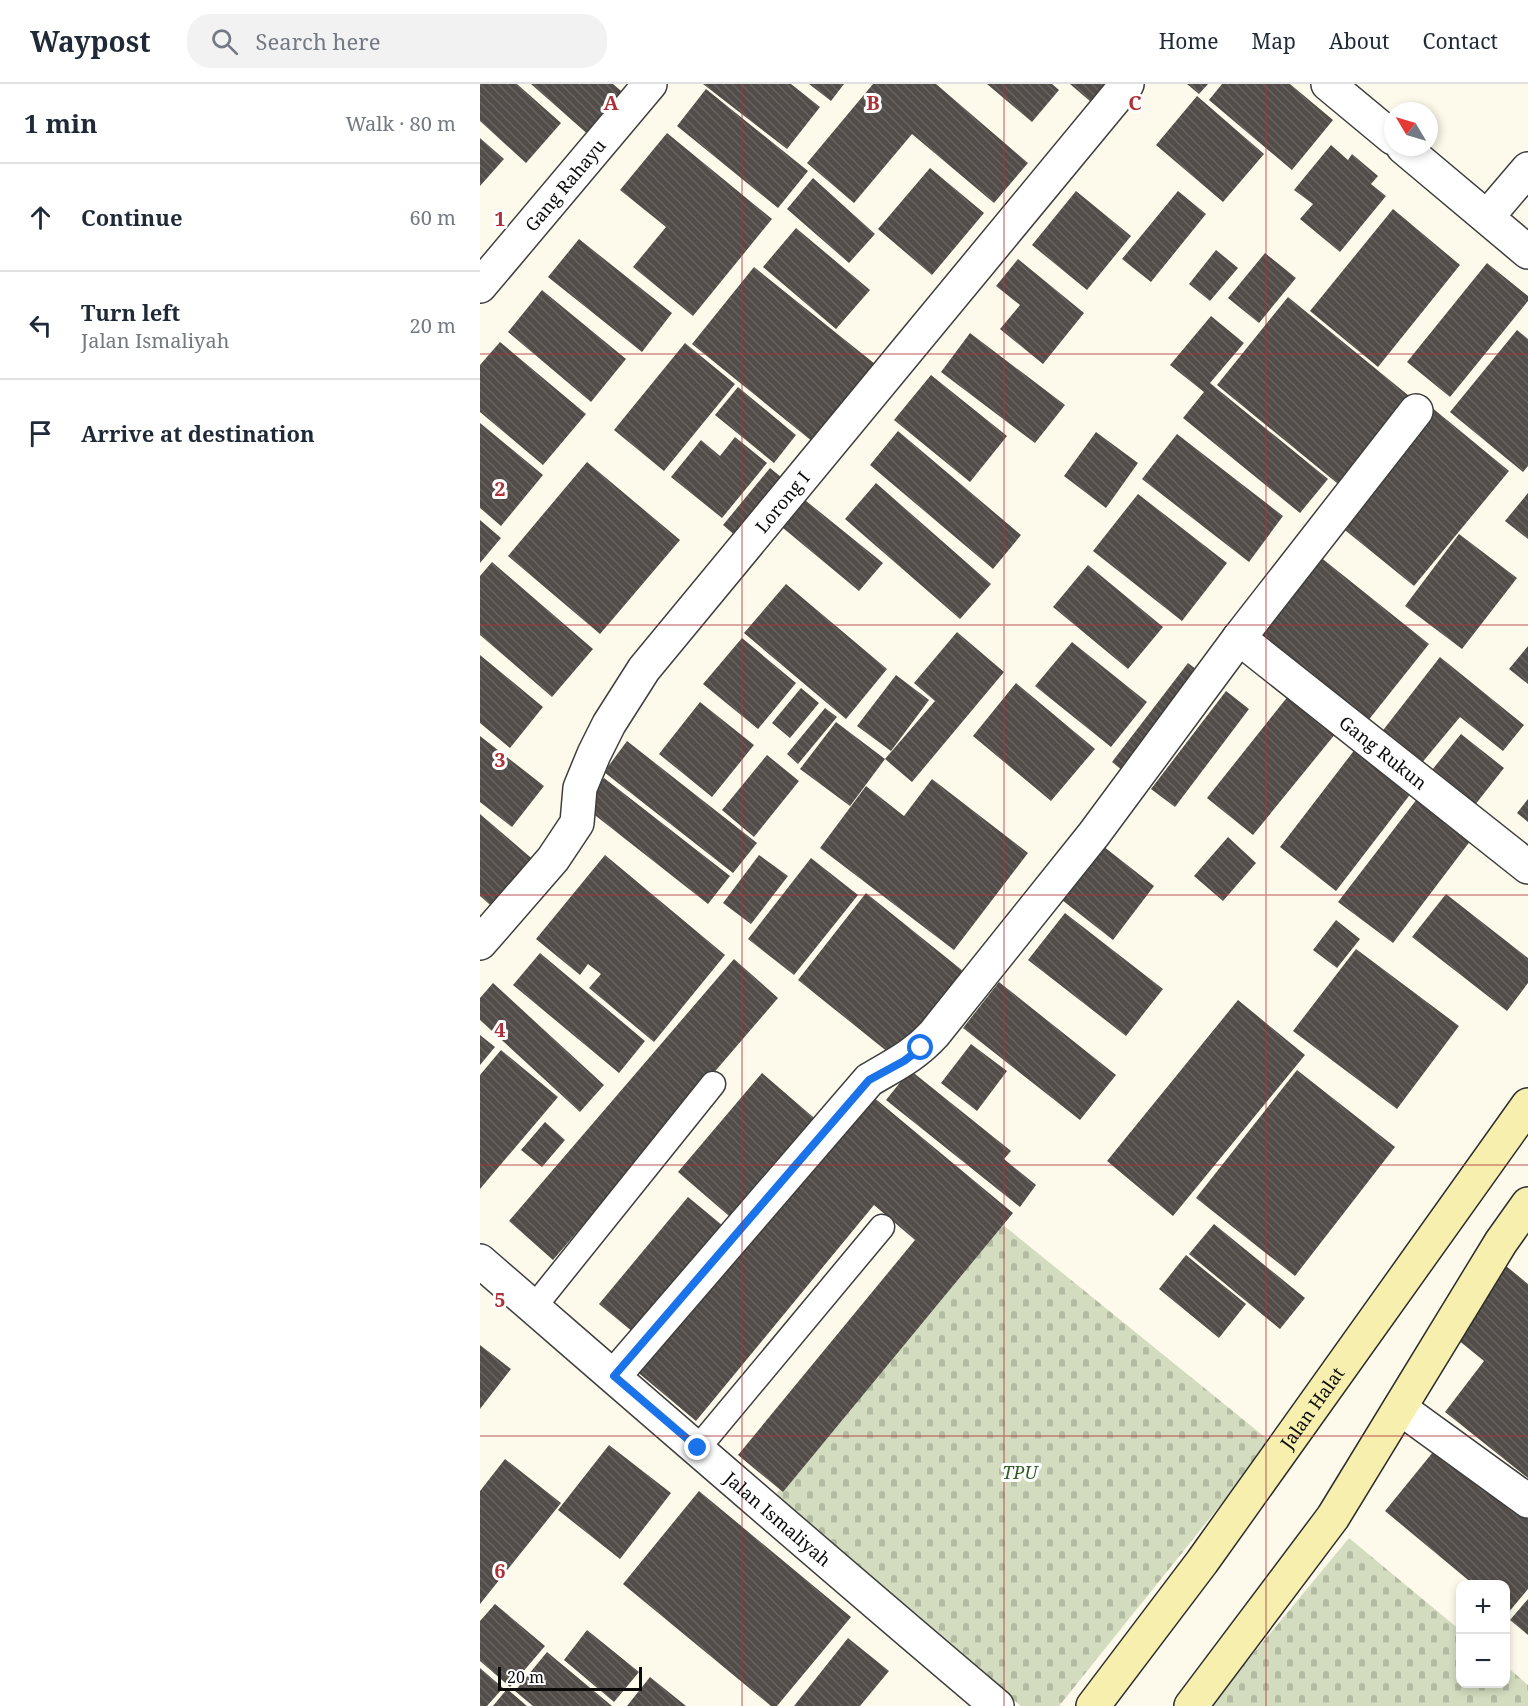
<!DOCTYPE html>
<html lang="en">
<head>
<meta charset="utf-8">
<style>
  body { margin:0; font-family:"Noto Serif",serif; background:#f2f2f3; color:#1f2937 }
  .controls { position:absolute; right:18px; bottom:18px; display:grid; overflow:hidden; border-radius:12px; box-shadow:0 3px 9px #0003 }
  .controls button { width:54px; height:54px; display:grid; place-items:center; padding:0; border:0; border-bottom:2px solid #e0e1e3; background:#fff; color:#1f2937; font:30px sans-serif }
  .compass { position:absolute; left:904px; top:18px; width:54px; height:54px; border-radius:50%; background:#fff; box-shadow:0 3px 9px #0003; rotate:308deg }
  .scale { position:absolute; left:18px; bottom:15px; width:144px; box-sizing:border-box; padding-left:6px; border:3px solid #0b0b0b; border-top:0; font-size:16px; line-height:21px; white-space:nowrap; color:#0b0b0b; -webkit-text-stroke:4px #fff; paint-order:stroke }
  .stop { position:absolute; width:18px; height:18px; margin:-14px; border:4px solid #1a73e8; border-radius:50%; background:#fff }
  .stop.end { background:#1a73e8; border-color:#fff; box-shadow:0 2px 6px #0008 }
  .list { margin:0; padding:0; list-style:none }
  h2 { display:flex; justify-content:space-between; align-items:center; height:78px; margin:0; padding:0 24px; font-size:26px }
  h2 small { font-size:20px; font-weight:400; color:#747a83 }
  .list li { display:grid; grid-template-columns:39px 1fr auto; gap:18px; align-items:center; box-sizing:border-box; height:108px; padding:0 24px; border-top:2px solid #e0e1e3 }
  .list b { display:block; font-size:22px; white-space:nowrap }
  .list p { margin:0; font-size:20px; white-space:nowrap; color:#747a83 }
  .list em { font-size:20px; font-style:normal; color:#747a83 }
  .icon { flex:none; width:33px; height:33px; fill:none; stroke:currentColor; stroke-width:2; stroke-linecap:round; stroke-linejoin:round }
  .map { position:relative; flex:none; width:1048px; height:1622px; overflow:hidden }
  header { display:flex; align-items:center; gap:36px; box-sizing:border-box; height:84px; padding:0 30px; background:#fff; border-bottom:2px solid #e0e1e3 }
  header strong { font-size:28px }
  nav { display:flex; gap:33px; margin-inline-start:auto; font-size:21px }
  .search { width:420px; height:54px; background:#f2f2f3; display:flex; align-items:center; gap:15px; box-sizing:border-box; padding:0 21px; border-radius:24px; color:#747a83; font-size:22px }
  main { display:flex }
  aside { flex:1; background:#fff }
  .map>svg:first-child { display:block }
  .cemetery { fill:url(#cemetery-stones) }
  .building { fill:url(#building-back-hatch) }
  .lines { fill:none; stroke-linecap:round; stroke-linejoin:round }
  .service-casing { stroke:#3e3e3e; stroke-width:27 }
  .minor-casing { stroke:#3e3e3e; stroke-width:36 }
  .tertiary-casing { stroke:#3e3e3e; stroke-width:36 }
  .secondary-casing { stroke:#2d2d2d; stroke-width:36 }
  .service { stroke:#fff; stroke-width:24 }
  .minor { stroke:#fff; stroke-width:33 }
  .tertiary { stroke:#fff; stroke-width:33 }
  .secondary { stroke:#f7efad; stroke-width:33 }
  .route { stroke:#1a73e8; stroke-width:8 }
  .grid { fill:none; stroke:#ad3137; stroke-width:1.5; stroke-opacity:0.55 }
  .labels { text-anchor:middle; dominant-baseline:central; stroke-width:6; stroke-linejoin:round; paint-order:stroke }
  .street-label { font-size:18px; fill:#0b0b0b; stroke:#fff }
  .park-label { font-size:18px; font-style:italic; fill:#2e5c23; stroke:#fff }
  .grid-label { font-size:20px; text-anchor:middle; font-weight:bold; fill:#ad3137; stroke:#fff; stroke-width:6; stroke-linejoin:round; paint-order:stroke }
</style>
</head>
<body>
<header>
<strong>Waypost</strong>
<div class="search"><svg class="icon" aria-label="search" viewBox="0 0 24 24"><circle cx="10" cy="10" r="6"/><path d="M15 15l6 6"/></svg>Search here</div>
<nav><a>Home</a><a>Map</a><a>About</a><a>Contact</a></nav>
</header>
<main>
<aside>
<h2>1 min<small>Walk · 80 m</small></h2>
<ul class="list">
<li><svg class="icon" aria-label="ahead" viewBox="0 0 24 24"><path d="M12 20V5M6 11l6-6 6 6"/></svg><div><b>Continue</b></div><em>60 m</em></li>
<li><svg class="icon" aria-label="left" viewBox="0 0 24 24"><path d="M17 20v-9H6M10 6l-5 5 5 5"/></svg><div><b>Turn left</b><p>Jalan Ismaliyah</p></div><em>20 m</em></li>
<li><svg class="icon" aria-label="arrive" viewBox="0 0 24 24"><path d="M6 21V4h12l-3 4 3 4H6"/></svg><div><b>Arrive at destination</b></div></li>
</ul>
</aside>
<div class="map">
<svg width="1048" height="1622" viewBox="0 0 1048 1622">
  <defs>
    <pattern id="cemetery-stones" width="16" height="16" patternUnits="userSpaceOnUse" patternTransform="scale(1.5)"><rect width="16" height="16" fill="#d3dcbf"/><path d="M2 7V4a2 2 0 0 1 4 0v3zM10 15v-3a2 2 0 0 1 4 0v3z" fill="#b4bba3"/></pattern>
    <pattern id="building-back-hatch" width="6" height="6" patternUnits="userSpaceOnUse" patternTransform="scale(1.5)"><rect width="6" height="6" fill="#534d49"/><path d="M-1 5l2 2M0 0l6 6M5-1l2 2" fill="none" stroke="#67625f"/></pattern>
  </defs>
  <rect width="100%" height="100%" fill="#fdfaeb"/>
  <path class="cemetery" d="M517,1136l274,222 -212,264h-38l-252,-203z
    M869,1454l111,92v54h46v-18l22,19v21h-318z"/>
  <path class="building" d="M0,0h37l44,39 -35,40 -46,-42z
    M51,0h82l14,12 -36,41z
    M223,0h88l29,23 -33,42z
    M329,0h35l-13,17z
    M393,0h63l92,79 -34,40 -82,-69 -58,69 -47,-40z
    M507,0h65l7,6 -27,32z
    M590,0h48l-20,24z
    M707,0h21l-9,10z
    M742,0h68l43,36 -41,50 -83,-70z
    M226,5l102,82 -30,37 -101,-82z
    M717,12l67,58 -41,48 -67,-57z
    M187,49l105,86 -79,97 -60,-49 33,-40 -46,-37z
    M0,54l24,21 -24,27z
    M851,61l17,15 4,-6 26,22 -7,8 15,12 -46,56 -40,-33 13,-15 -19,-14z
    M450,84l54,45 -52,62 -54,-46z
    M333,94l62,56 -26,29 -62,-54z
    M596,107l55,45 -44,54 -55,-45z
    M698,107l28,23 -55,68 -29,-23z
    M913,125l67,56 -82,102 -68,-56z
    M316,144l74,62 -34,39 -73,-62z
    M99,155l93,74 -30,39 -94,-75z
    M736,166l22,18 -28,33 -21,-17z
    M785,169l31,25 -37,45 -31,-25z
    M538,175l66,54 -41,51 -43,-35 20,-24 -24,-19z
    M1007,179l41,33v5l-78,96 -43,-35z
    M274,183l126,101 -62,78 -126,-102z
    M62,206l84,69 -35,43 -83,-70z
    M808,213l126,103 -71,88 -126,-103z
    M731,232l33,27 -34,40 118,96 -28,34 -117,-95 21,-26 -34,-27z
    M1037,246l11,9v127l-5,6 -73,-60z
    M490,249l95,72 -30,38 -94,-71z
    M20,258l86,72 -43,51 -63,-53v-47z
    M205,259l50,41 -71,87 -50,-41z
    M451,291l76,61 -37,46 -76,-62z
    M258,303l58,48 -22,28 -59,-48z
    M950,322l79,65 -95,115 -79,-64z
    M0,339l63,52 -42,51 -21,-18z
    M418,347l123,104 -28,34 -123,-104z
    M616,348l42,31 -32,45 -42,-32z
    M697,350l106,82 -34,46 -107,-83z
    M255,353l32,26 -45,55 -51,-41 30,-37 19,16z
    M107,378l93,78 -80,94 -92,-78z
    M290,384l22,18 -48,57 -21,-18z
    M396,399l115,101 -31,35 -115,-100z
    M1048,409v46l-23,-18z
    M658,410l89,69 -45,58 -89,-70z
    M320,412l83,67 -24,28 -82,-68z
    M0,436l21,18 -21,25z
    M979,450l58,44 -55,71 -57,-43z
    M839,472l110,88 -66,83 -110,-86z
    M12,478l101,87 -41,48 -72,-62v-59z
    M608,481l75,62 -35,42 -75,-62z
    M306,500l101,85 -41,50 -102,-86z
    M477,548l47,40 -92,110 -27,-23 50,-58 -21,-18z
    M262,554l54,45 -38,46 -55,-45z
    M592,558l75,60 -36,45 -76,-61z
    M1048,562v38l-19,-15z
    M0,571l63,52 -33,41 -30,-25z
    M960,573l84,68 -21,26 -43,-34 -44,53 -39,-32z
    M708,579l17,13 -76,100 -17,-14z
    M416,591l33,25 -38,51 -34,-25z
    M536,599l79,66 -44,52 -78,-65z
    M321,604l18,15 -29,35 -18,-15z
    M746,607l23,18 -74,98 -24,-18z
    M809,611l47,38 -83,102 -46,-37z
    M220,618l54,43 -42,52 -53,-43z
    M345,624l12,9 -39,47 -11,-10z
    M356,638l49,37 -35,47 -50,-37z
    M981,650l43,34 -33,42 -43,-35z
    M0,652l64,50 -32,41 -32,-25z
    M147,657l130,102 -24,30 -129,-101z
    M876,664l56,44 -76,99 -56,-44z
    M287,671l32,26 -45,56 -32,-27z
    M124,694l126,98 -22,28 -126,-99z
    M452,695l96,74 -74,97 -134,-102 46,-62 38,30z
    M937,715l54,41 -78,103 -55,-41z
    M1048,715v23l-11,-9z
    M0,730l57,49 -41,47 -16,-14z
    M748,753l28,26 -33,38 -29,-25z
    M614,755l60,47 -41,54 -60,-47z
    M125,771l120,100 -71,87 -65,-54 12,-14 -13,-10 -8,11 -44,-36z
    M279,771l29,21 -37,48 -28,-21z
    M331,774l47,37 -64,80 -46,-36z
    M386,809l102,82 -69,86 -101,-81z
    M966,810l82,64v25l-21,28 -95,-74z
    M585,829l98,76 -37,47 -98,-76z
    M856,836l24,19 -23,29 -24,-18z
    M876,865l103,77 -62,83 -104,-78z
    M60,869l105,88 -26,32 -106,-88z
    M254,875l44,39 -225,262 -44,-39z
    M519,898l117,93 -36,45 -117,-92z
    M13,899l111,102 -24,27 -100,-92v-22z
    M758,916l67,55 -132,161 -66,-55z
    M0,951l15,12 -15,18z
    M491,960l36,27 -30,40 -36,-28z
    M21,966l57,47 -78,92v-114z
    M430,986l101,81 -7,8 32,26 -16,22 -134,-107z
    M817,986l98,77 -100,129 -99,-78z
    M282,989l58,50 -84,99 -58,-50z
    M386,1007l147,122 -230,279 -45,-37 177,-215 -41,-35 -178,216 -61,-51z
    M65,1038l20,18 -23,27 -21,-17z
    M208,1113l40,33 -89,107 -40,-33z
    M734,1140l91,74 -25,31 -91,-75z
    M706,1171l60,49 -27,34 -60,-49z
    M1026,1182l22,18v194l-83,-66 39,-51 -32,-26z
    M0,1261l31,24 -31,40z
    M962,1357l86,70v78l-20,24 -2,-2v-27h-33l-88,-73z
    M129,1361l62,48 -51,66 -62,-49z
    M25,1375l56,44 -81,101v-113z
    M219,1407l152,126 -74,89h-6l-148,-122z
    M1048,1515v36l-18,-15z
    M15,1520l50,42 -35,41 -30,-26v-40z
    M107,1546l52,42 -25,30 -50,-42z
    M368,1554l41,33 -29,35h-66z
    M67,1568l65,54h-79l-18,-15z
    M0,1584l23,20 -16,18h-7z
    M170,1593l36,29h-59z
    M27,1605l20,17h-34z"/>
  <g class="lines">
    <g class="service-casing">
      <path id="service" d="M54,1223l179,-223
        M218,1364l184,-221"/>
    </g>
    <g class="minor-casing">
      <g id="minor">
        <path d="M848,0l65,54"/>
        <path d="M923,63l125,105"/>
        <path d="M1007,133l41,-48"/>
        <path id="s1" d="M0,202l170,-202"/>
        <path id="s2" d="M759,554l289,229"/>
        <path id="s3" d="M0,859l73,-84 24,-36 3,-35 14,-34 15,-30 35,-55 483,-585"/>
        <path d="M134,1292l255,-296c25,-15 45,-24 65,-46l160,-200 145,-196 177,-227"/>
        <path d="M920,1324l128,93"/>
      </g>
    </g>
    <g class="tertiary-casing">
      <g id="tertiary">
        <path id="s4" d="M0,1177c172,149 343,298 517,445"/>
      </g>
    </g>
    <g class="secondary-casing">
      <g id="secondary">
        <path id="s5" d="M613,1622l109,-144 326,-457"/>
        <path d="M711,1622l142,-189 168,-275 27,-38"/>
      </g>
    </g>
    <use href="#service" class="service"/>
    <use href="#minor" class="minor"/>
    <use href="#tertiary" class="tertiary"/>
    <use href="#secondary" class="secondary"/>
  </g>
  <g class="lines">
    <path class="route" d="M218,1364l-84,-72 255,-296 35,-19 17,-13"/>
  </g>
  <path class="grid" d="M262,0v1622M524,0v1622M786,0v1622M0,270h1048M0,541h1048M0,811h1048M0,1081h1048M0,1352h1048"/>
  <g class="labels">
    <g class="street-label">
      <text stroke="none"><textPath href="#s1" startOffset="132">Gang Rahayu</textPath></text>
      <text stroke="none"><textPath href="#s3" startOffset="542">Lorong I</textPath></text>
      <text stroke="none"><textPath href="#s2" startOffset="184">Gang Rukun</textPath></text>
      <text stroke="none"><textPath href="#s5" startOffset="370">Jalan Halat</textPath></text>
      <text stroke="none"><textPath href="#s4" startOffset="394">Jalan Ismaliyah</textPath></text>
    </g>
    <g class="park-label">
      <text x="540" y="1388">TPU</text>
    </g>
  </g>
  <g class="grid-label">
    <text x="131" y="26">A</text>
    <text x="393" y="26">B</text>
    <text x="655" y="26">C</text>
    <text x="20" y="142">1</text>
    <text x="20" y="412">2</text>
    <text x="20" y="683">3</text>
    <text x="20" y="953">4</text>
    <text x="20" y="1223">5</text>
    <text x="20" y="1494">6</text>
  </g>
</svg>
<div class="controls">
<button>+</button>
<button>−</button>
</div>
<svg class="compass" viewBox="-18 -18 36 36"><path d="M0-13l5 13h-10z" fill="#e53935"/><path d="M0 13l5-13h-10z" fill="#747a83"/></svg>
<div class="scale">20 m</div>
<div class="stop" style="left:441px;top:964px"></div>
<div class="stop end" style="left:218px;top:1364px"></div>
</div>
</main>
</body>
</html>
